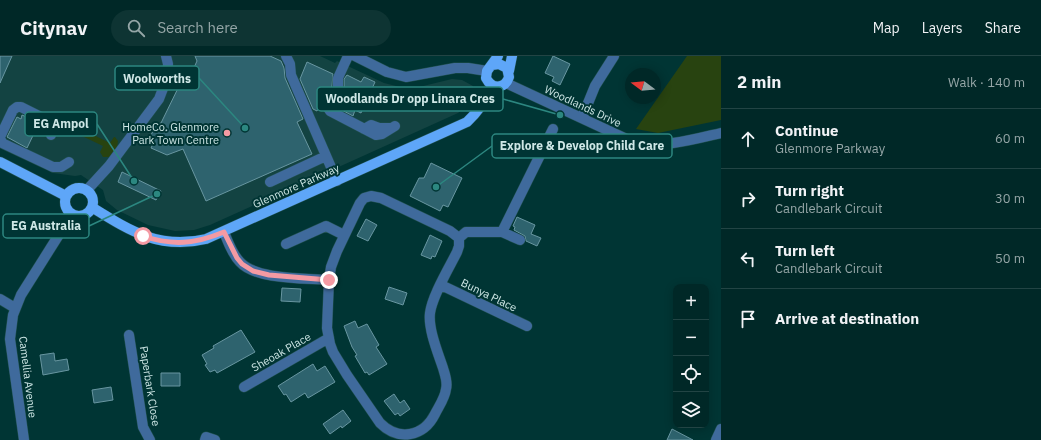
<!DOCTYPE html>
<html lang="en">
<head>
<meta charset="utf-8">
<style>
  body { margin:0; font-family:"IBM Plex Sans",sans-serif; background:#0e3433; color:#f1f3f6 }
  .controls { position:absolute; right:12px; bottom:12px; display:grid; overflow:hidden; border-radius:8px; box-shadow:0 2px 10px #0003 }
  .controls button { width:36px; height:36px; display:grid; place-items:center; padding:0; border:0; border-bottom:1px solid #244; background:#002827; color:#f1f3f6; font:20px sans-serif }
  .compass { position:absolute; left:625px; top:12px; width:36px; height:36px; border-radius:50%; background:#002827; box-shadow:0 2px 10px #0003; rotate:286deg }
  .stop { position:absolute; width:12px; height:12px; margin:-9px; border:3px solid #f49aa3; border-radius:50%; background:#fff }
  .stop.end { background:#f49aa3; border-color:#fff; box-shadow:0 1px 4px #0008 }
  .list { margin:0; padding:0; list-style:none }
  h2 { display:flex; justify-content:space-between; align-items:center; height:52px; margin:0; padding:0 16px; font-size:17px }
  h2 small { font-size:13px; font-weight:400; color:#95a6a7 }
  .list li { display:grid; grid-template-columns:26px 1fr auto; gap:12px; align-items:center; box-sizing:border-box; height:60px; padding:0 16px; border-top:1px solid #244 }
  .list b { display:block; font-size:15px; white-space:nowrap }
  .list p { margin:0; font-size:13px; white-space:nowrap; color:#95a6a7 }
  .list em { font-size:13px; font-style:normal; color:#95a6a7 }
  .icon { flex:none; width:22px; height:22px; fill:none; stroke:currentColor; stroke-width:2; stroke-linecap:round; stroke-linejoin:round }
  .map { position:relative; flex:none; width:721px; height:384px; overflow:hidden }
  header { display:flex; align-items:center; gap:24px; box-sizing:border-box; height:56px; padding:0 20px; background:#002827; border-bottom:1px solid #244 }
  header strong { font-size:19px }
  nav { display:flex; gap:22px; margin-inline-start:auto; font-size:14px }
  .search { width:280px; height:36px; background:#0e3433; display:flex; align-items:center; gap:10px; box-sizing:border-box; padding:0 14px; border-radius:22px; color:#95a6a7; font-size:15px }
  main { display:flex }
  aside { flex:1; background:#002827 }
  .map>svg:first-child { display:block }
  .built { fill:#134342 }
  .green { fill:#284310 }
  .building { fill:#2e636e; stroke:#6896a1 }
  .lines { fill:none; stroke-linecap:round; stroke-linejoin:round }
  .minor-casing { stroke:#215150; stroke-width:11 }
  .major-casing { stroke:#215150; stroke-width:11 }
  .minor { stroke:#3f6a9c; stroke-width:10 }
  .major { stroke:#5ea6f8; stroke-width:10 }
  .route { stroke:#f49aa3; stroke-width:5 }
  .poi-dot { fill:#f49aa3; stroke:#003534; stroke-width:1.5 }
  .labels { text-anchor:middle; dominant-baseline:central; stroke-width:4; stroke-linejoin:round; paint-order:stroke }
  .street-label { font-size:11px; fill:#cee7e6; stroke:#003534 }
  .poi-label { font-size:11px; fill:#cee7e6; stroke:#003534; text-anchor:end }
  .leader { fill:none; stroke:#2c8780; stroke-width:1.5 }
  .callout-dot { fill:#2c8780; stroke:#003534; stroke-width:1.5 }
  .callout { fill:#003534; stroke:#2c8780; stroke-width:1.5 }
  .callout-label { font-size:12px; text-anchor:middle; font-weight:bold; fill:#cee7e6 }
</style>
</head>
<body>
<header>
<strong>Citynav</strong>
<div class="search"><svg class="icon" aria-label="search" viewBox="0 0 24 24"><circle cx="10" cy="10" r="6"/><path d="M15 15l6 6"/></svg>Search here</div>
<nav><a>Map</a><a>Layers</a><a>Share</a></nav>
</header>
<main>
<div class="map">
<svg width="721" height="384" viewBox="0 0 721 384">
  <rect width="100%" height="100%" fill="#003534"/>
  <path class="built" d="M0,0h320l15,7 2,-2 47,22 16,4 15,1 37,-9 10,1 11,6 -1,15 -14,12 -248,112 -16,5 -19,1 -27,-6 -31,-15 -11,-9 -3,-11 -22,-15 -6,1 -22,-3 -53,-28z"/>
  <path class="green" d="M687,0h34v64l-63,13 -22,-4z
    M69,67l41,20 4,-6h1l3,4 -1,6 -8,10h-6l-3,-5 3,-6 -44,-21z"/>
  <path class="building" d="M0,0h12l-12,27z
    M195,0h75l11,5 3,7 1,10 18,41 -6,3 15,32 -106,47 -23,-52 -16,6 -16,-7 2,-4 -5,-3 8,-16 5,-2 23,-47 8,-4 5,-11z
    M553,0l17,8 -10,21 -8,-4 2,-4 -9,-4z
    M307,6l26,12 -1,12 -10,19 -2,-1 -3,7 -4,-2 -13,-30z
    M347,19l14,7 3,-5 11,5 -14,31 -6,-3 -2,6 -17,-9 8,-18v-10z
    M22,59l17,8 -12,25 -20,-11 10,-20 4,2z
    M431,107l31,15 -14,29 -5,-2 -3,6 -30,-15 9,-18h5z
    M122,116l39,19 -5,9 -38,-18z
    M517,161l18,8 -4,9 10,4 -4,8 -11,-5 -1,-5 -11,-6 1,-3 -2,-1z
    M366,163l11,6 -9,16 -11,-5z
    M430,179l12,6 -7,16 -3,-1 -1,3 -10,-4z
    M389,231l18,6 -4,12 -18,-6z
    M282,232l19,1 -1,13 -19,-1z
    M355,265l3,7 9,-4 12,21 -3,2 11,17 -18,11 -2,-3 -2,1 -10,-17 2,-1 -5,-8 -8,-21z
    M241,274l14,22 -38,21 -2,-3 -5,2 -5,-7 2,-1 -5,-9 12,-7 -1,-2z
    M54,297l1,8 12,-2 2,11 -26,5 -3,-20z
    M313,308l4,7 8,-5 10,16 -27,16 -3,-5 -14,9 -5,-8 -2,1 -6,-9z
    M161,317h19v13h-19z
    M111,331l2,13 -19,3 -2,-13z
    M394,338l6,9 4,-3 6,9 -10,7 -2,-3 -3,2 -11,-14z
    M343,354l8,11 -9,7 -1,-2 -11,8 -7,-10z
    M672,373l21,11h-26z"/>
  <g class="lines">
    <g class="minor-casing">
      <path id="minor" d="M286,0l4,8 1,11 46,106
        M348,0l-10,22v9l-10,21 2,3 46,24 6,-1 13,-8
        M355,0l32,16 19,5 49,-9h13l19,3
        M506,27l127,59c31,6 58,-2 88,-9
        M582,62l13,-32 19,-30
        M364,73l7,-4 8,3h12
        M51,79v-11l-2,-3 -28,-14h-4l-4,3 -13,27 2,6 51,24h8l8,-5
        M270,126l56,-26
        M87,134l22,-24 50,-67 8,-21 1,-14 -2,-8
        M371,140l10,2 69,33 9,7v8l-2,6c-8,16 -25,44 -27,61 -2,16 8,40 13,55 2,7 5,14 3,21 -1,9 -7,17 -11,25 -5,10 -13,18 -25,20 -12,2 -22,-3 -30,-11l-33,-48 -14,-23 -3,-8 -3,-16 2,-48 2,-13 6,-16 23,-48 4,-5z
        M224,176c4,10 8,22 16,30 16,18 65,16 89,18
        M502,176l18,8
        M459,182l7,-6h36l51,-103
        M286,188l40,-18 18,9
        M441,229l86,41
        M0,243l15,9
        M129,279l14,92 7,13
        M244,331l85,-49
        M24,384l-14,-101 3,-24 8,-20 51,-81
        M205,384l1,-3 9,3
        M716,384l5,-11"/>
    </g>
    <g class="major-casing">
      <path id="major" d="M492,9l7,-1 8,4 2,9c-4,12 -17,13 -23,1l1,-7 11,-15
        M509,15l3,-15
        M0,106l66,34
        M65 146a14 14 0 1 1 28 0a14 14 0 1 1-28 0Z
        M93,152c37,23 67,42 113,31l261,-117c12,-11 19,-22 26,-36"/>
    </g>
    <use href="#minor" class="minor"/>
    <use href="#major" class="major"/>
  </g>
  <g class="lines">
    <path class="route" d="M143,180c29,10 52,8 81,-4l13,26 5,6 11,7 16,4 60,5"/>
  </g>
  <circle class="poi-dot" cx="227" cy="77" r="4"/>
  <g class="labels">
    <g class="street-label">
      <text transform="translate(583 50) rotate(25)">Woodlands Drive</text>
      <text transform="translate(296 130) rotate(-24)">Glenmore Parkway</text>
      <text transform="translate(489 239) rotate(26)">Bunya Place</text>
      <text transform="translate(281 296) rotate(-30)">Sheoak Place</text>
      <text transform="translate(28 321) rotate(83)">Camellia Avenue</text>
      <text transform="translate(150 330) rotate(81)">Paperbark Close</text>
    </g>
    <g class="poi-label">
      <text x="219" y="71">HomeCo. Glenmore<tspan x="219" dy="13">Park Town Centre</tspan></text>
    </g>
  </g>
  <path class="leader" d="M245 72L199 22M560 59L503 43M134 125L97 68M436 131L492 90M157 138L89 170"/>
  <g class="callout-dot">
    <circle cx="245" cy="72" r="4"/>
    <circle cx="560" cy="59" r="4"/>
    <circle cx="134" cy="125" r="4"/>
    <circle cx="436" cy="131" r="4"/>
    <circle cx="157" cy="138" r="4"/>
  </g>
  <g class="callout">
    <rect x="115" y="10" width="84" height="24" rx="4"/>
    <rect x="317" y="31" width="186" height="24" rx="4"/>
    <rect x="25" y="56" width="72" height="24" rx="4"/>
    <rect x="492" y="78" width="180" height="24" rx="4"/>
    <rect x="3" y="158" width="86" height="24" rx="4"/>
  </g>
  <g class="callout-label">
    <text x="157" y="27">Woolworths</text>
    <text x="410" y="47">Woodlands Dr opp Linara Cres</text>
    <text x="61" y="72">EG Ampol</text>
    <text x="582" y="94">Explore &amp; Develop Child Care</text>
    <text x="46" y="174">EG Australia</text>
  </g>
</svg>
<div class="controls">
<button>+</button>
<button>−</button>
<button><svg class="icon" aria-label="locate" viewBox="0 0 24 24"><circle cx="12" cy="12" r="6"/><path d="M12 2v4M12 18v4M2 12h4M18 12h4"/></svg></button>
<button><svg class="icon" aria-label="layers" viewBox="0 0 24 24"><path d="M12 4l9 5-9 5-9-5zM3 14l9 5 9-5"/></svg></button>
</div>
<svg class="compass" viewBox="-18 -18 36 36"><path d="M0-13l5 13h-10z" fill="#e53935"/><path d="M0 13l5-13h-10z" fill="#95a6a7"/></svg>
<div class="stop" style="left:143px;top:180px"></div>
<div class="stop end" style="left:329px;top:224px"></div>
</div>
<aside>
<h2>2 min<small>Walk · 140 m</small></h2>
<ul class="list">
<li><svg class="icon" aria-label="ahead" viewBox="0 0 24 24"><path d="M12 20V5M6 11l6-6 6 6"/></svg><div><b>Continue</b><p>Glenmore Parkway</p></div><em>60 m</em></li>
<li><svg class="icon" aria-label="right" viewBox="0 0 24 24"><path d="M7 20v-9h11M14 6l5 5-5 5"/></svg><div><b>Turn right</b><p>Candlebark Circuit</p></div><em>30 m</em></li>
<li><svg class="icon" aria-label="left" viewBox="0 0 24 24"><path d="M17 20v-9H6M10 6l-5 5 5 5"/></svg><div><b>Turn left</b><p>Candlebark Circuit</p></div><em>50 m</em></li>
<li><svg class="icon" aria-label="arrive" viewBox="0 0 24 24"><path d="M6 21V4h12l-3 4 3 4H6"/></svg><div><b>Arrive at destination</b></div></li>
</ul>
</aside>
</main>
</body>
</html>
